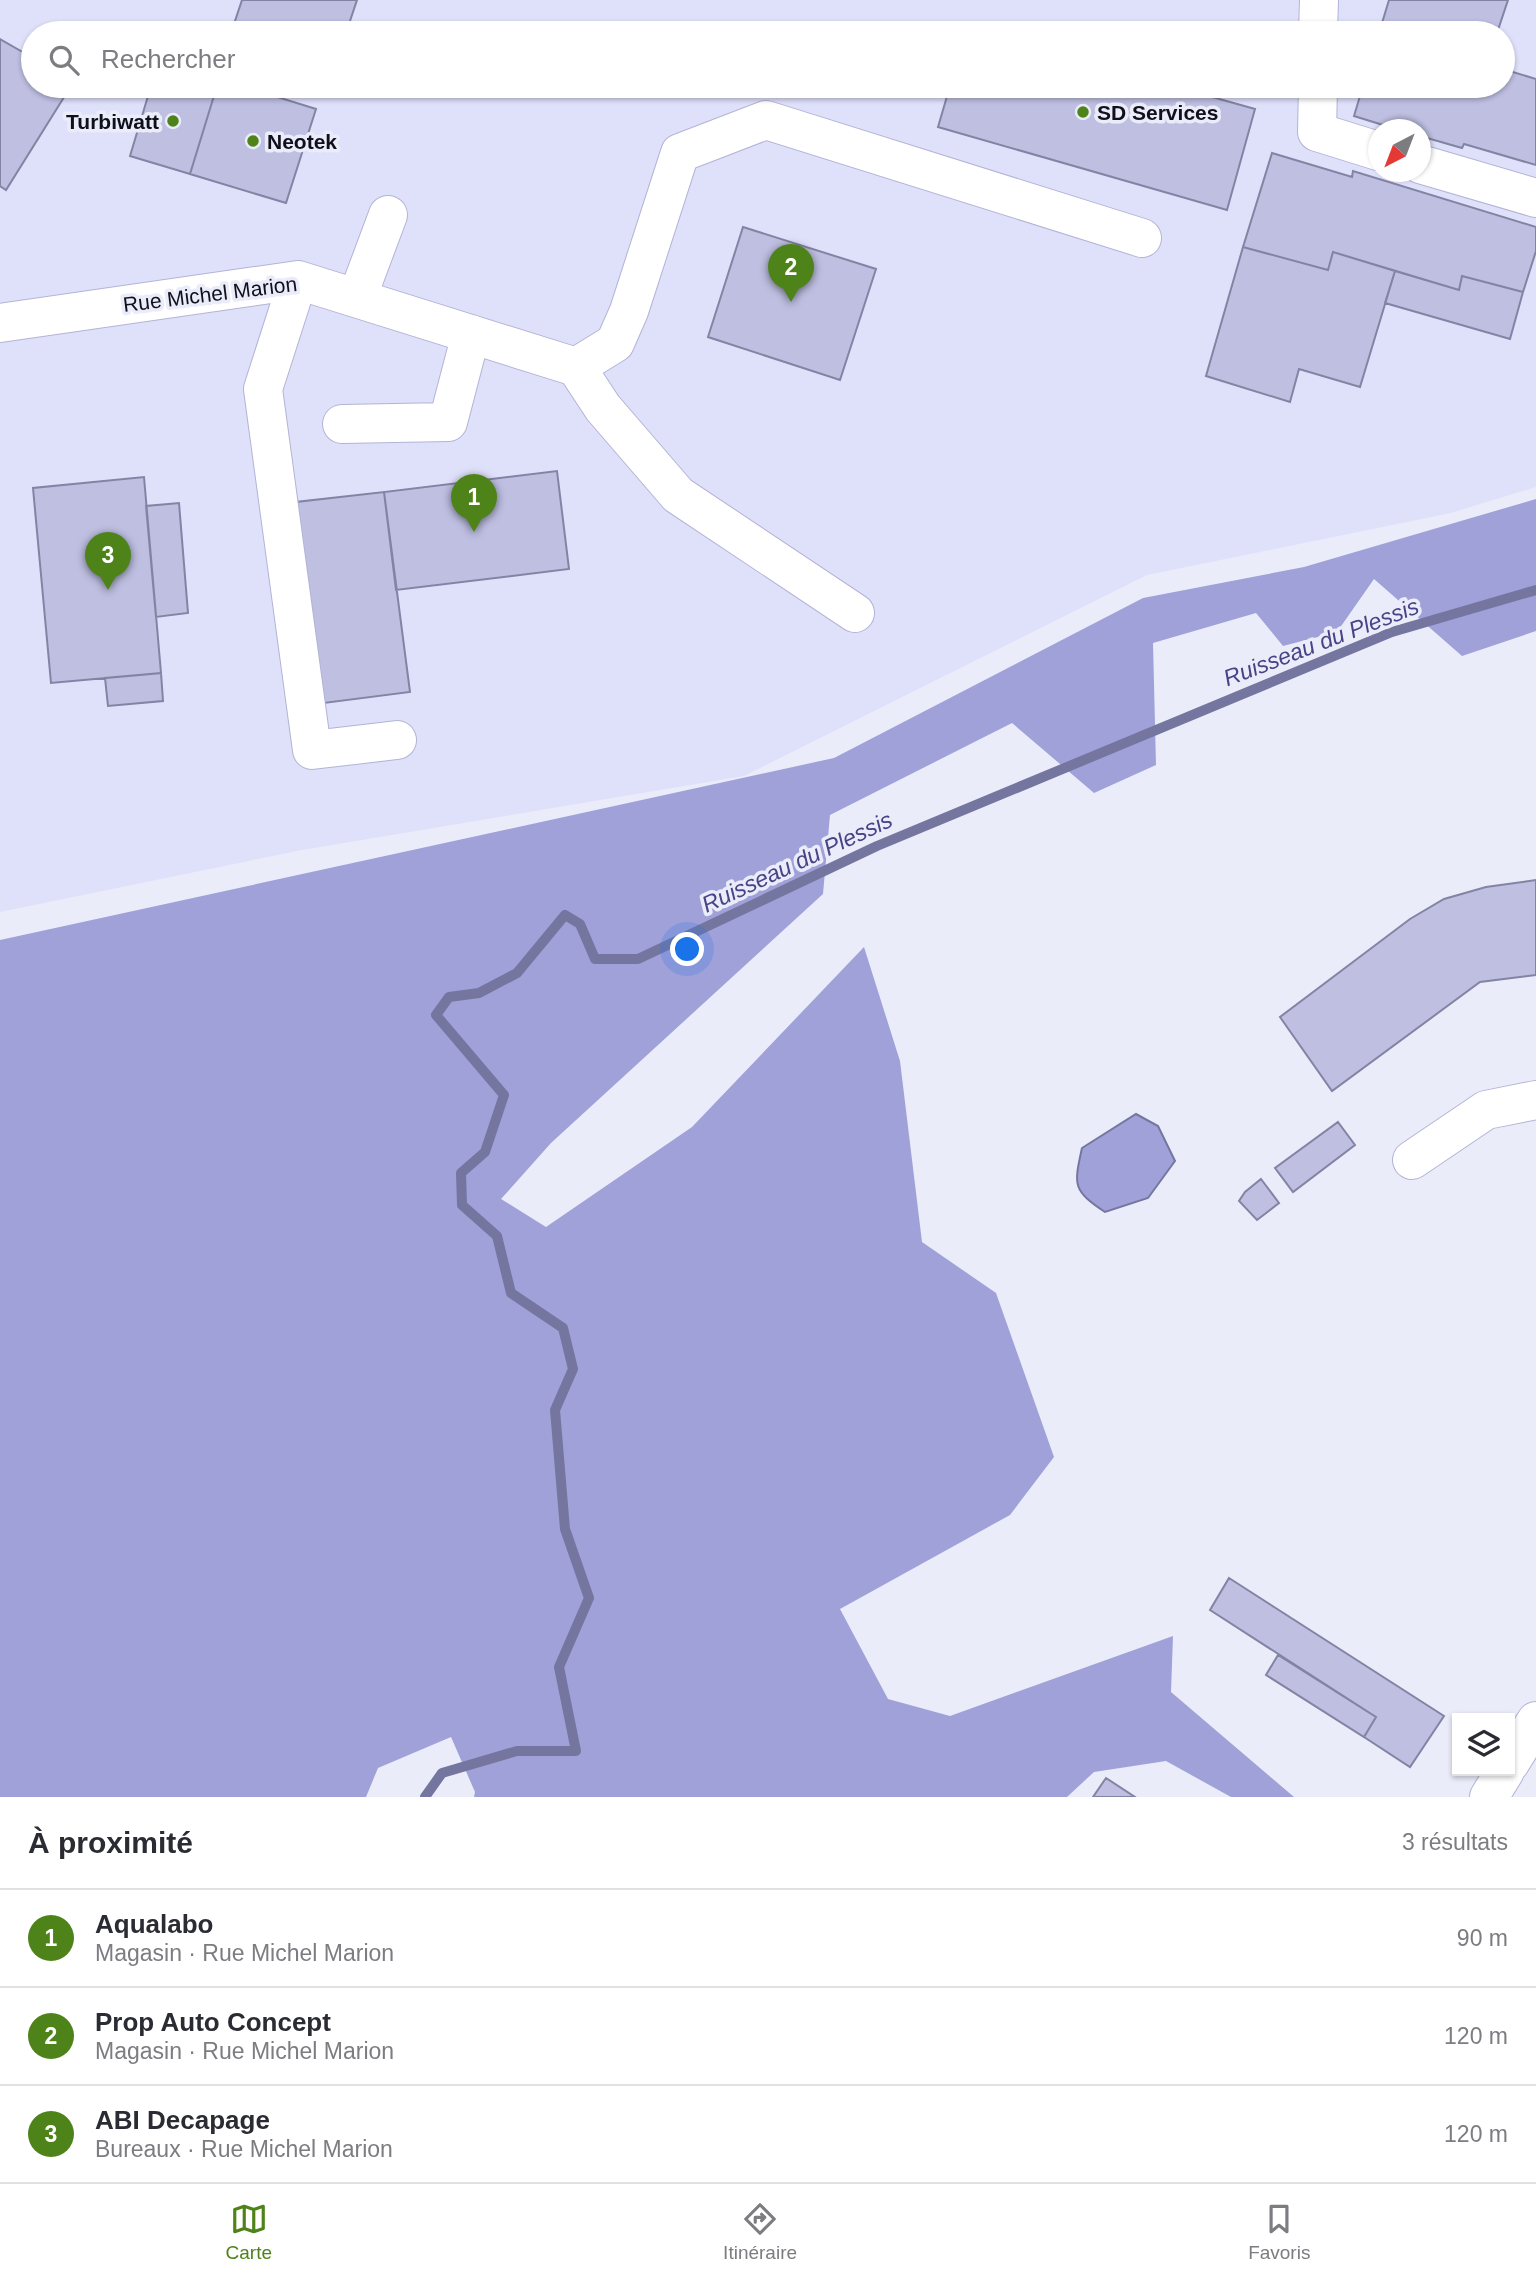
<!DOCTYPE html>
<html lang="fr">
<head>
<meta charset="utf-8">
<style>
  body { margin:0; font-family:Helvetica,sans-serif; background:#f7f7f7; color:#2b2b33 }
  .controls { position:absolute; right:21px; bottom:21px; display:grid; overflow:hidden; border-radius:0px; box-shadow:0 2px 5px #0004 }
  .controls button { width:63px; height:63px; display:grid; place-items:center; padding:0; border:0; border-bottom:2px solid #e1e1e2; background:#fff; color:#2b2b33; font:35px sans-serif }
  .compass { position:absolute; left:1368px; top:119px; width:63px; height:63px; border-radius:50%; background:#fff; box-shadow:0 2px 5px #0004; rotate:222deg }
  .you { position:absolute; left:688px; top:950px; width:24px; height:24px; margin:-18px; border:5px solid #fff; border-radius:50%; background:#1a73e8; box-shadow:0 0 0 10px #1a73e833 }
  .badge { display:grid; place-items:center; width:46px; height:46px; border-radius:50%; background:#4e8319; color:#fff; font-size:23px; font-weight:700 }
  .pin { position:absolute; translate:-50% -58px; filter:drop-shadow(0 2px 4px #0008) }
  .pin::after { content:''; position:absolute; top:37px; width:24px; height:21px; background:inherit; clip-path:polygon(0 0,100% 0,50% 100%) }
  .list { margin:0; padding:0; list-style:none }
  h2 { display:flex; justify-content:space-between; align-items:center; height:91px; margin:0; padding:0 28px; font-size:30px }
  h2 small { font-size:23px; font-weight:400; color:#7c7c81 }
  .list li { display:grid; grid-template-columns:46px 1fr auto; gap:21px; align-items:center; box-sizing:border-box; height:98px; padding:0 28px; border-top:2px solid #e1e1e2 }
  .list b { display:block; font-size:26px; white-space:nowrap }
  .list p { margin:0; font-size:23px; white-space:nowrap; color:#7c7c81 }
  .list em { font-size:23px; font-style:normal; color:#7c7c81 }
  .icon { flex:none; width:38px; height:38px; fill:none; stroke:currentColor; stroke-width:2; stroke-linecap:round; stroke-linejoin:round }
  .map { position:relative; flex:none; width:1536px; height:1797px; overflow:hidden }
  .search { position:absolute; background:#fff; box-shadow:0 2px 5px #0004; left:21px; right:21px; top:21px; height:77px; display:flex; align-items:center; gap:18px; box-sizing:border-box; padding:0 24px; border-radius:38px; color:#7c7c81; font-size:26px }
  .sheet { height:385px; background:#fff }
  nav { display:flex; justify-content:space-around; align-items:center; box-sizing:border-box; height:98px; border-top:2px solid #e1e1e2; background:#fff; font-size:19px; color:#7c7c81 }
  nav a { display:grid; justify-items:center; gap:4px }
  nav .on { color:#4e8319 }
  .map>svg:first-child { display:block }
  .built { fill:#dfe0fa; fill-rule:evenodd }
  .forest { fill:#a0a1d8 }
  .water { fill:#a0a1d8; stroke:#7576a0; stroke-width:2 }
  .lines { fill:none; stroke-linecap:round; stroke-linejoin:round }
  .stream { stroke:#7576a0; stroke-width:10 }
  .building { fill:#bebfe1; stroke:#8384a4; stroke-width:2 }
  .minor-casing { stroke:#b3b4d6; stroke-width:40 }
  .minor { stroke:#fff; stroke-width:38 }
  .poi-dot { fill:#4e8319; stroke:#ebecfa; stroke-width:2.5 }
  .labels { text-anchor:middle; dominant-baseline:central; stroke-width:7; stroke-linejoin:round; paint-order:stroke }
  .poi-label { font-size:21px; font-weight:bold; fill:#10101c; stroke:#ebecfa; text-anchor:start }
  .street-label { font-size:21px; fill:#10101c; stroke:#ebecfa }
  .water-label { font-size:23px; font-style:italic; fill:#474386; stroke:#ebecfa }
</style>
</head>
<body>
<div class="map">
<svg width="1536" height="1797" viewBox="0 0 1536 1797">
  <rect width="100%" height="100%" fill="#ebecfa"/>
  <path class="built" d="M0,0h1536v487l-85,26 -304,62 -403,201 -442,74 -302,62zM33,33h1470v53h-1470zM1378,130h42v42h-42z"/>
  <path class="forest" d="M1536,499v132l-74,25 -88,-77 -37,53 -54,14 -27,-33 -103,30 3,122 -62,28 -82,-70 -182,92 -7,79 -272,249 -50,56 45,28 146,-100 172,-180 36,114 22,181 74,51 58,164 -44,58 -170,94 48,90 62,17 223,-80 -2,56 123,105h-63l-65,-36 -72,11 -27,25h-593l1,-5 -24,-55 -73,31 -12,29h-366v-857l834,-182 309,-160 161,-31z"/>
  <path class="water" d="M1136,1114l22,12 17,35 -27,37 -43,14c-33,-22 -31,-27 -23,-64z"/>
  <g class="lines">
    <path class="stream" d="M425,1797l17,-24 75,-22h59l-17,-84 30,-69 -24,-69 -10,-119 18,-41 -10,-41 -52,-35 -14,-57 -35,-31 -1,-32 24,-21 19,-57 -68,-80 13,-18 30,-4 38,-20 48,-58 15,9 15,35h43l239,-113 515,-214 144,-42"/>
  </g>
  <path class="building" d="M242,0h115l-11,33h-115z
    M1389,0h119l-11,33h-134l2,-4 14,4z
    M967,27l22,6h-24z
    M0,39l33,19v28h38l-65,104 -6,-4z
    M1503,69l33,10v86l-72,-21 -2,4 -42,-12v-6h-21l-45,-14 9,-30h140z
    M151,86h66l-27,88 -60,-18z
    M217,86h25l74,23 -30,94 -96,-29z
    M950,86h223l82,23 -28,101 -289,-83z
    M1272,153l80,24 1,-6 183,56v24l-13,41 -61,-16 -3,14 -126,-38 -5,18 -85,-23z
    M743,227l133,42 -36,111 -132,-43z
    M1243,247l85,23 5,-18 62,19 -35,116 -61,-18 -9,33 -84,-26z
    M1395,271l64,19 3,-14 61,16 -13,47 -125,-36z
    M557,471l12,98 -173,21 -12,-98z
    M144,477l17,196 -110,10 -18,-195z
    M384,492l26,200 -86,11 -28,-201z
    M179,503l9,110 -32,4 -10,-111z
    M161,673l2,28 -55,5 -3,-28z
    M1536,880v95l-56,7 -148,109 -52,-74 130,-98 34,-20 42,-12z
    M1338,1122l17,23 -62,47 -18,-24z
    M1261,1179l18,24 -22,17 -18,-19 6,-9z
    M1229,1578l215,138 -34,51 -46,-30 12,-20 -166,-107z
    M1278,1655l98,62 -12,20 -98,-62z
    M1106,1778l29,19h-42z"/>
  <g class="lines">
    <g class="minor-casing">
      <path id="minor" d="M1318,33l1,-33
        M1318,86l-1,46 61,19
        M1420,164l116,34
        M298,280l-35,109 49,361 85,-10
        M357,298l31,-83
        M0,323l298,-43 278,87
        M576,367l39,-24 14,-32 51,-158 86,-33 376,118
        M576,367l27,41 75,87 177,118
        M342,424l106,-2 23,-88
        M1412,1160l74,-50 50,-10
        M1510,1763l26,-42
        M1489,1797l16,-26"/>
    </g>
    <use href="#minor" class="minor"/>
  </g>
  <g class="poi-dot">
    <circle cx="1083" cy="112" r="7"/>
    <circle cx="173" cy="121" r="7"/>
    <circle cx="253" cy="141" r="7"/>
  </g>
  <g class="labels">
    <g class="poi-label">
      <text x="1097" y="112">SD Services</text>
      <text x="159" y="121" text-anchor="end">Turbiwatt</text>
      <text x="267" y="141">Neotek</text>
    </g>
    <g class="street-label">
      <text transform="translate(210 294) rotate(-7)">Rue Michel Marion</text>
    </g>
    <g class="water-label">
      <text transform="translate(1321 642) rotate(-21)">Ruisseau du Plessis</text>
      <text transform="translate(797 862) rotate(-25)">Ruisseau du Plessis</text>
    </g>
  </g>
</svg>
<div class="controls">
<button><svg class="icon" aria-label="layers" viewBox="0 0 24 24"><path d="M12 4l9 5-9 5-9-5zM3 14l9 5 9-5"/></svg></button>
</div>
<svg class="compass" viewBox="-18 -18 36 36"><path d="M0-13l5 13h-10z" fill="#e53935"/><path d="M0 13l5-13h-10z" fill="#7c7c81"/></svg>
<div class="you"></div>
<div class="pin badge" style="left:474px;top:532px">1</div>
<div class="pin badge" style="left:791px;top:302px">2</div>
<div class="pin badge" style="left:108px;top:590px">3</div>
<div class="search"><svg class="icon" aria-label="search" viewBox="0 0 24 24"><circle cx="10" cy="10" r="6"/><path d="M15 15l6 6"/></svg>Rechercher</div>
</div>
<section class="sheet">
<h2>À proximité<small>3 résultats</small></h2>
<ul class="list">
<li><span class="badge">1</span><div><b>Aqualabo</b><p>Magasin · Rue Michel Marion</p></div><em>90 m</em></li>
<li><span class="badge">2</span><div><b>Prop Auto Concept</b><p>Magasin · Rue Michel Marion</p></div><em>120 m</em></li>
<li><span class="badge">3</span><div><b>ABI Decapage</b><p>Bureaux · Rue Michel Marion</p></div><em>120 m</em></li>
</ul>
</section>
<nav>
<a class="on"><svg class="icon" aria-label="map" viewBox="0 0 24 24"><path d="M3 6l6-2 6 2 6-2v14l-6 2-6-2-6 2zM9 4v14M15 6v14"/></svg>Carte</a>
<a><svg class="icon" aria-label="directions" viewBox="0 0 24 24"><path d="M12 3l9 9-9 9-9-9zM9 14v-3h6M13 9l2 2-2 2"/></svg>Itinéraire</a>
<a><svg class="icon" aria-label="saved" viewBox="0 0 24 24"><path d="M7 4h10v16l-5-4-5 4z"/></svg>Favoris</a>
</nav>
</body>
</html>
